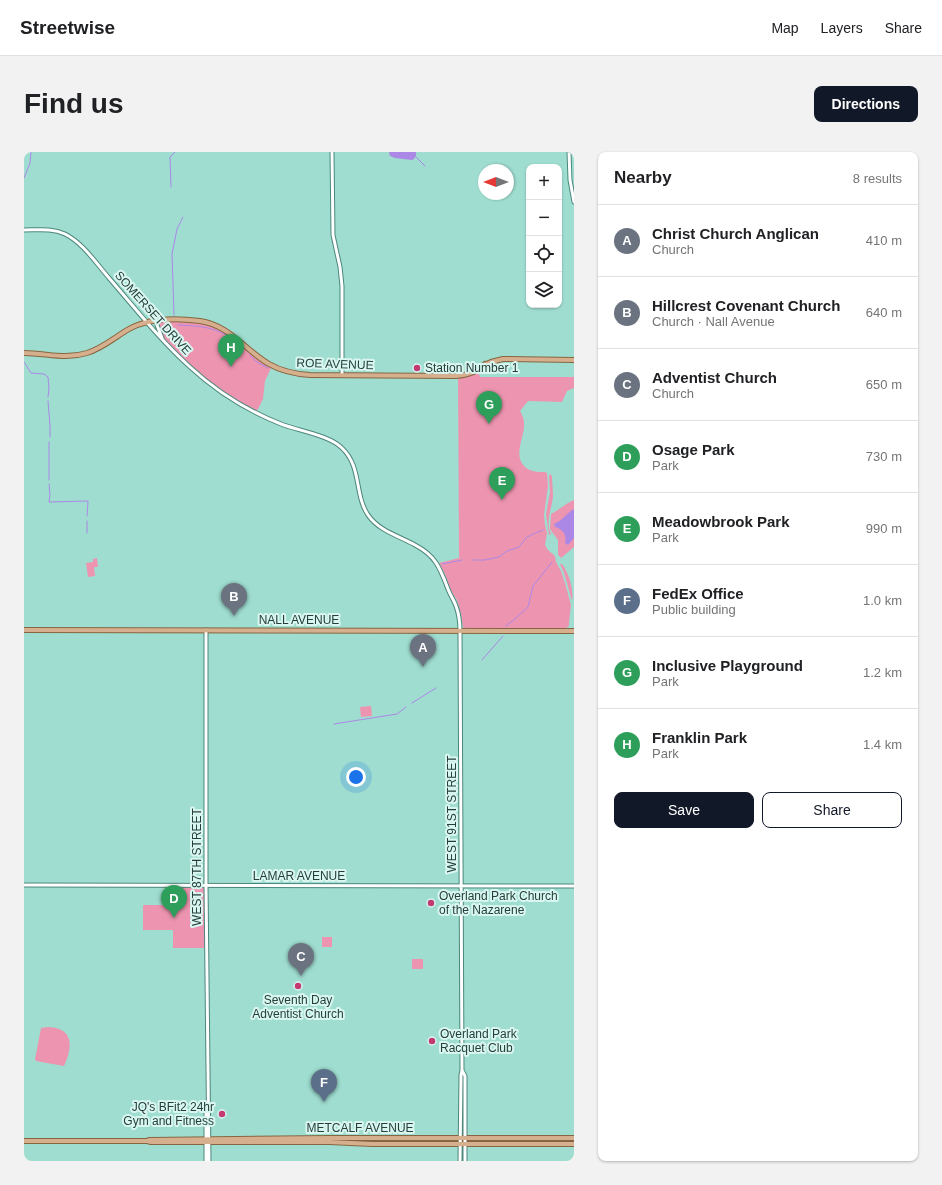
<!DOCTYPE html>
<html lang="en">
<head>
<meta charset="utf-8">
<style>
  body { margin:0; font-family:Arial,sans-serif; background:#f2f2f2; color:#202124 }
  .controls { position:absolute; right:12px; top:12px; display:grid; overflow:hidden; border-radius:8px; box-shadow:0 1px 3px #0004 }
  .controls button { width:36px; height:36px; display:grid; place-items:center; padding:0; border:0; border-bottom:1px solid #e0e0e0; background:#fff; color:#202124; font:20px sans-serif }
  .compass { position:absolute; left:454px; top:12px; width:36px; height:36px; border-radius:50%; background:#fff; box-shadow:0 1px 3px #0004; rotate:270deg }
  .you { position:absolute; left:332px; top:625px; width:14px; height:14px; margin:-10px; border:3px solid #fff; border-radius:50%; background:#1a73e8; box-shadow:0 0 0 6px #1a73e833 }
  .badge { display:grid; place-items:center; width:26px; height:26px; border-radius:50%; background:#111827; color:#fff; font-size:13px; font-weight:700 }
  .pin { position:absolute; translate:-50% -33px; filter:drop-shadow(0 1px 2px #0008) }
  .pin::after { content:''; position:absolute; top:21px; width:14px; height:12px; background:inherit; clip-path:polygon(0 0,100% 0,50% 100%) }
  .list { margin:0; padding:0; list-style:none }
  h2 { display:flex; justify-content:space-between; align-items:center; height:52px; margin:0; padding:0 16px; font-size:17px }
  h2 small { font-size:13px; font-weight:400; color:#757577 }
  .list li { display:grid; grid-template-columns:26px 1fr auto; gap:12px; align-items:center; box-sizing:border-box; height:72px; padding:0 16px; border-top:1px solid #e0e0e0 }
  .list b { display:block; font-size:15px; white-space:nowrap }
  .list p { margin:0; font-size:13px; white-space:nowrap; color:#757577 }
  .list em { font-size:13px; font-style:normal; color:#757577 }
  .actions { display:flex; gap:8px; padding:12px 16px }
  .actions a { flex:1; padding:9px 0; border:1px solid #111827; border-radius:8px; text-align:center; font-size:14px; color:#111827 }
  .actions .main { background:#111827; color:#fff }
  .icon { flex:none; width:22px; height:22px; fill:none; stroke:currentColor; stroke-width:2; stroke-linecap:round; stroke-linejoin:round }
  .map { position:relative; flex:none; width:550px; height:1009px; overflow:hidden; border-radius:8px }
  header { display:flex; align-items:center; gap:24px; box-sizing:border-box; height:56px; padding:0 20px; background:#fff; border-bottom:1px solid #e0e0e0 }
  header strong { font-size:19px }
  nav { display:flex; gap:22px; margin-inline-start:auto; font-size:14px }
  .intro { display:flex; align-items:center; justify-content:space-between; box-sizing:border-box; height:96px; padding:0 24px }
  h1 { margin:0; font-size:28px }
  .button { padding:10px 18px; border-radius:8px; background:#111827; color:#fff; font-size:14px; font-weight:700 }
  main { display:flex; gap:24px; padding:0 24px }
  aside { flex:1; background:#fff; border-radius:8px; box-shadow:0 1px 3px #0004 }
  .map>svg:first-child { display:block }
  .green { fill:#ed95b0 }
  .water { fill:#ab88e6 }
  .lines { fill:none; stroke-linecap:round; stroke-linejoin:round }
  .stream { stroke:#ab88e6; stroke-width:1 }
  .minor-casing { stroke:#4c877c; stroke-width:5 }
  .major-casing { stroke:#866640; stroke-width:6 }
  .minor { stroke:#fff; stroke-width:3 }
  .major { stroke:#d6b08e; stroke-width:4 }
  .poi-dot { fill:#c33971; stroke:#d9f7f0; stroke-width:1.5 }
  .labels { text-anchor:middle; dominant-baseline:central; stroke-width:4; stroke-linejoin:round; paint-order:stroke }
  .street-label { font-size:12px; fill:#253e39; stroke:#d9f7f0 }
  .poi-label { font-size:12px; fill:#253e39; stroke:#d9f7f0; text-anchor:start }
</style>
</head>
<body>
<header>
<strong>Streetwise</strong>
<nav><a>Map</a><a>Layers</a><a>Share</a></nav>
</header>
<div class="intro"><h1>Find us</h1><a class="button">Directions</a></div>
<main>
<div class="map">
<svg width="550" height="1009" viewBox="0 0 550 1009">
  <rect width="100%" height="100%" fill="#9fddd0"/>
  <path class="green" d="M144,167l45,6 59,41 -7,15 -2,18 -7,14c-31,-18 -68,-43 -90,-71 -3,-5 -5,-11 -8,-17v-3z
    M454,219l2,6h94v11l-7,3 -5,11 -34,-1 -8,10c2,4 4,7 4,12 1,14 -11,31 0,43 6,6 13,6 21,6l2,1 1,13 -4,29 1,10 2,8 -2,12 3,5 7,6 1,6 5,9 4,12 6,22 -2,18v3l-3,2 -35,1h-66l-2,-2 -2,-13 -4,-14 -6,-9 -6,-17 -6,-11 20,-5 -1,-181z
    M526,322l2,2c0,6 1,13 1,20 -1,13 -8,25 -2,38l-2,1 -3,-21 4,-22 -1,-16z
    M550,348v47l-13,11 -3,-3v-15l-8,-11 1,-15c8,-4 15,-11 23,-14z
    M73,406l1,9h-4l1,9 -7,1 -2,-14 7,-1v-3z
    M536,412h2c7,9 12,26 10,37l-8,-28z
    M347,554l1,10 -11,1 -1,-10z
    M150,734l30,1 1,58 -1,3h-31v-18h-30v-25h31z
    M298,785h10v10h-10z
    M388,807h11v10h-11z
    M24,875c26,1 25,20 16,39l-28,-5 -1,-2 6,-31z"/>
  <path class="water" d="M365,0h27v4l-2,3 -2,1 -17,-2 -5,-2z
    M550,357v29l-6,7 -3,-2c2,-8 -2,-14 -10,-16l-1,-3c10,-4 12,-11 20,-15z"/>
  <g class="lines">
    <path class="stream" d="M392,5l9,9
      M0,26l6,-15 1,-11
      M147,35l-1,-30 5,-5
      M150,163l-2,-61 5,-25 6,-12
      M154,173c24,1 41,2 60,19
      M226,203l7,7 11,6
      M0,210l7,11 13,1 4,3 1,12 -1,8
      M24,249l2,24v12
      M25,328v-38
      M25,332l1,11 -1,7 39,-1 -1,15
      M63,369v12
      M449,408h12l14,-3 8,-6 12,-4 7,-9 5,-3 12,-5
      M418,412l20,-4
      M482,474l10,-8 12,-11 5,-21 19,-24
      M458,508l21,-24
      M388,551l24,-15
      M310,572l63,-10 9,-7"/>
    <g class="minor-casing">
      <path id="minor" d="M308,0l1,83 7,32 2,19v89
        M545,0l1,28 4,22
        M0,78c14,0 28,-2 41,4 18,9 31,29 44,44 26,30 51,62 81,89 26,24 58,44 91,57 18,7 48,11 61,24 20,19 12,46 26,67 11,16 31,21 47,30 21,11 25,23 33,44 2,6 6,11 8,17 3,8 4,16 4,25l2,439 -1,5 -1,86
        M133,168v5l5,13
        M182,478v255l3,276
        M0,733l550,1
        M438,918l3,6v85
        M182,1009v-52l2,-4"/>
    </g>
    <g class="major-casing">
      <path id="major" d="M0,201c23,0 40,7 63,0 16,-5 28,-16 42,-24 21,-12 48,-11 71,-8 29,4 45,29 69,43 12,7 26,10 41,11l146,1c11,-1 22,-4 29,-12
        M460,213l7,-3 12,-3 71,1
        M0,478l550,1
        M125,988l180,-2h245
        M0,989h123l4,1h178l43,2h202"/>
    </g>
    <use href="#minor" class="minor"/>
    <use href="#major" class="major"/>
  </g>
  <g class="poi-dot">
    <circle cx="393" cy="216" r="4"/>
    <circle cx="407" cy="751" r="4"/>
    <circle cx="274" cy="834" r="4"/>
    <circle cx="408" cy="889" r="4"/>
    <circle cx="198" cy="962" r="4"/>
  </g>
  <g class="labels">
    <g class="street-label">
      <text transform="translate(129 161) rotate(48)">SOMERSET DRIVE</text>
      <text transform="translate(311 212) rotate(2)">ROE AVENUE</text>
      <text x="275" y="468">NALL AVENUE</text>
      <text transform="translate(428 662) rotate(-90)">WEST 91ST STREET</text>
      <text transform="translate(173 715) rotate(-90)">WEST 87TH STREET</text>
      <text x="275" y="724">LAMAR AVENUE</text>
      <text x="336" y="976">METCALF AVENUE</text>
    </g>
    <g class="poi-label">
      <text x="401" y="216">Station Number 1</text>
      <text x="415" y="744">Overland Park Church<tspan x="415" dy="14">of the Nazarene</tspan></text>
      <text x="274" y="848" text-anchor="middle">Seventh Day<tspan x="274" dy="14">Adventist Church</tspan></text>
      <text x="416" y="882">Overland Park<tspan x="416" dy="14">Racquet Club</tspan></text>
      <text x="190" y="955" text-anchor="end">JQ's BFit2 24hr<tspan x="190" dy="14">Gym and Fitness</tspan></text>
    </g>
  </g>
</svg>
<div class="controls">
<button>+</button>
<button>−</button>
<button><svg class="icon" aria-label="locate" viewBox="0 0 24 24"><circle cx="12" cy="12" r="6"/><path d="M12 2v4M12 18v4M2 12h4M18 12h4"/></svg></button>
<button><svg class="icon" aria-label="layers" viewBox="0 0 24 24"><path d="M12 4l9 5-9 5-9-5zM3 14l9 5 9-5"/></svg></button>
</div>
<svg class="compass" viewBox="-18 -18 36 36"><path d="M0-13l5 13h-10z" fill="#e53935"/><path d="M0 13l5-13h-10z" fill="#757577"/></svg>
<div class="you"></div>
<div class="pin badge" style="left:399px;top:515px;background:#6b7280">A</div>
<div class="pin badge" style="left:210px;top:464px;background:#6b7280">B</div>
<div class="pin badge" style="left:277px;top:824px;background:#6b7280">C</div>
<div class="pin badge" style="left:150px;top:766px;background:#2e9e5b">D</div>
<div class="pin badge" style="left:478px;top:348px;background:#2e9e5b">E</div>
<div class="pin badge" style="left:300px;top:950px;background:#5c6f8a">F</div>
<div class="pin badge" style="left:465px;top:272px;background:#2e9e5b">G</div>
<div class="pin badge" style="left:207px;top:215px;background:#2e9e5b">H</div>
</div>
<aside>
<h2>Nearby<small>8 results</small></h2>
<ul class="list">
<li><span class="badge" style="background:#6b7280">A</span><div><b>Christ Church Anglican</b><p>Church</p></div><em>410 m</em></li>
<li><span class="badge" style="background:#6b7280">B</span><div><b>Hillcrest Covenant Church</b><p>Church · Nall Avenue</p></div><em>640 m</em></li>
<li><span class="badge" style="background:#6b7280">C</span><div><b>Adventist Church</b><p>Church</p></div><em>650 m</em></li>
<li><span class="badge" style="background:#2e9e5b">D</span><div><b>Osage Park</b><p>Park</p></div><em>730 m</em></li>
<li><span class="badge" style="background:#2e9e5b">E</span><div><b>Meadowbrook Park</b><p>Park</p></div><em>990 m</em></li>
<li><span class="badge" style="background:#5c6f8a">F</span><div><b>FedEx Office</b><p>Public building</p></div><em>1.0 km</em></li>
<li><span class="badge" style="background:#2e9e5b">G</span><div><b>Inclusive Playground</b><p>Park</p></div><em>1.2 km</em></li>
<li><span class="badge" style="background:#2e9e5b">H</span><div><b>Franklin Park</b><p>Park</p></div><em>1.4 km</em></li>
</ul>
<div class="actions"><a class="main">Save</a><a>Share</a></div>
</aside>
</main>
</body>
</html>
